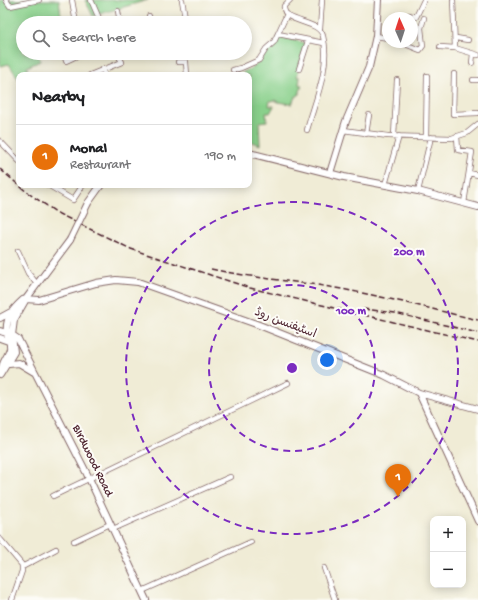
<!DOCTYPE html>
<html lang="en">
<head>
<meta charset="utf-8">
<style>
  body { margin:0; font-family:"Gochi Hand","Playpen Sans Arabic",sans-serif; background:#f6f6f6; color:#202124 }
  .controls { position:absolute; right:12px; bottom:12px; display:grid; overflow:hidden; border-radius:8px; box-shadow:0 2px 10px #0003 }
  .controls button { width:36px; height:36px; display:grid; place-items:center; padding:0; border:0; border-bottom:1px solid #e0e0e0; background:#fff; color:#202124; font:20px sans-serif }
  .compass { position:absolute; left:382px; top:12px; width:36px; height:36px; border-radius:50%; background:#fff; box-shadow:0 2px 10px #0003; rotate:357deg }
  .you { position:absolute; left:327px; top:360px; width:14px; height:14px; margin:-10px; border:3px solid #fff; border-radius:50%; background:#1a73e8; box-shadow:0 0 0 6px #1a73e833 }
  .badge { display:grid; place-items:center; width:26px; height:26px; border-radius:50%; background:#ea580c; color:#fff; font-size:13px; font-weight:700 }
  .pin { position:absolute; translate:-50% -33px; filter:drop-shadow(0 1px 2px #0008) }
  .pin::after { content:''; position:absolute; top:21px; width:14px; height:12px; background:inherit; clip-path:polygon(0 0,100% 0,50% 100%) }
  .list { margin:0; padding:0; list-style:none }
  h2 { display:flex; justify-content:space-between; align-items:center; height:52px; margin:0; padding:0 16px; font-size:17px }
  h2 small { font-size:13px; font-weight:400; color:#757577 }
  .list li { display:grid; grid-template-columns:26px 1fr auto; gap:12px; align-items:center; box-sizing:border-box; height:64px; padding:0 16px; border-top:1px solid #e0e0e0 }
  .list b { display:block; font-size:15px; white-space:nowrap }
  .list p { margin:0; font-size:13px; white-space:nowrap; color:#757577 }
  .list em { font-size:13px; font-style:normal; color:#757577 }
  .icon { flex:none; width:22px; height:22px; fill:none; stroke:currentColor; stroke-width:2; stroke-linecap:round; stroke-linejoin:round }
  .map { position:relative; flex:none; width:478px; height:600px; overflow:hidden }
  .search { position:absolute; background:#fff; box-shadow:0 2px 10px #0003; left:16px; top:16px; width:236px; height:44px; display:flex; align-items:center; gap:10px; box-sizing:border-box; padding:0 14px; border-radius:22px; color:#757577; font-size:15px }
  .panel { position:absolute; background:#fff; box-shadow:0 2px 10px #0003; left:16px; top:72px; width:236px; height:116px; border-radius:8px }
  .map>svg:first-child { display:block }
  .green { fill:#89d08b; stroke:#6a785b }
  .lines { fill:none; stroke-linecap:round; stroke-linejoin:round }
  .minor-casing { stroke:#846767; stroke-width:6 }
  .tertiary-casing { stroke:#846767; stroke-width:8 }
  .minor { stroke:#fff; stroke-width:4.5 }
  .tertiary { stroke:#fff; stroke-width:6 }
  .rail { stroke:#4a1f2b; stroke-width:1.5; stroke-dasharray:6 3; stroke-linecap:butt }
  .tertiary-bridge-casing { stroke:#846767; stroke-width:8; stroke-linecap:butt }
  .tertiary-bridge { stroke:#fff; stroke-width:6 }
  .ring { fill:none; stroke:#7b2cbf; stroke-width:2; stroke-dasharray:7 5 }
  .labels { text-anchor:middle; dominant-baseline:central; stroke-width:4; stroke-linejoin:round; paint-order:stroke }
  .street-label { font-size:12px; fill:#4a1f2b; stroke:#fdfcf7 }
  .centre { fill:#7b2cbf; stroke:#fdfcf7; stroke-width:2 }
  .ring-label { font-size:12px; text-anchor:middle; font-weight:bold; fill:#7b2cbf; stroke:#fdfcf7; stroke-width:4; stroke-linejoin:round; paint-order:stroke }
</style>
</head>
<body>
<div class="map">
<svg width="478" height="600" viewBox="0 0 478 600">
  <rect width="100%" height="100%" fill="#fdfcf7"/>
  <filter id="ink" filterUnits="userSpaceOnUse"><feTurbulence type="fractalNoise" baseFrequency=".025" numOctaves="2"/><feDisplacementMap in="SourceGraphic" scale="8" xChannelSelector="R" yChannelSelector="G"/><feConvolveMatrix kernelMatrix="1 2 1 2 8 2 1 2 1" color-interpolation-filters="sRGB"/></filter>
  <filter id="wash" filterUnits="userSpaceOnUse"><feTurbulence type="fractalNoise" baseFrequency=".012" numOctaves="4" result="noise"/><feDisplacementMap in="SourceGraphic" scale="16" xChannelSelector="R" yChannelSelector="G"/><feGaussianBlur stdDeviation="0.9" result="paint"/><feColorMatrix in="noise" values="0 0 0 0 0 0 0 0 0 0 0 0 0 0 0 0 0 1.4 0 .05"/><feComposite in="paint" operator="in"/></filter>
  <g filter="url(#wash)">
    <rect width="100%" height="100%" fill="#f0ecd6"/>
    <path class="green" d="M0,0h59l3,23h-39v30h15l2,8 -13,6 2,8h-10v5l-10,-16 -9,2z
      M85,0h63l-55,16z
      M278,36l27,7 -8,34h3l-1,8h3l-3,10 -4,2 -3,7 -15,-2 -1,-2 -6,1 -1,5h5l-4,7h-4l1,8 -8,1 1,23 -11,-4v-66h-6v-3c13,-5 18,-10 24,-23l7,-2z"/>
  </g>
  <g filter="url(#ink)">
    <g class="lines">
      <g class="minor-casing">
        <path id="minor" d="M6,0l4,6 29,-6
          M72,0l4,23
          M91,0l10,23
          M182,0l4,23
          M290,0l-6,6c-2,18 35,13 39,30 8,30 -8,65 -16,94
          M453,0l2,48 23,7
          M118,11l2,12
          M409,15l7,2 8,-17
          M149,16l2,7
          M320,29l2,-29
          M278,34l46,9
          M376,36l12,2
          M456,38l12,2
          M400,42l20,8 3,-4 -2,-18 3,-10
          M440,47l15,1
          M64,53l2,8 17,-8
          M178,62h8l1,13
          M472,63l1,-9
          M103,69l2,6
          M299,69l9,-28
          M233,70l8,-2 18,-8 7,-11 8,-7 13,-28
          M454,74l-1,40 25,-1
          M90,75l32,-13 -5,-9
          M236,75h2
          M473,80h5
          M343,130l45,6 64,2 15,-5 11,-9
          M366,134l3,-19
          M394,136l3,-56
          M457,136l1,14 14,2 -8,51
          M426,137l1,-61
          M0,141l19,20
          M469,173l9,2
          M48,185l25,15 10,-15
          M385,185l14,-49
          M418,191l13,-54
          M18,251l10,22 9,11
          M53,496l235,-113
          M113,529l117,-52
          M0,539l22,26v6l-10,29
          M74,541l36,-17
          M22,567l34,-18
          M324,568l11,32
          M142,591l109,-49"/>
      </g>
      <g class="tertiary-casing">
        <path id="tertiary" d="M249,153l95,24 74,14 60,16
          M330,173l16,-52 23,-54 7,-31 2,-36
          M88,203l13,-18
          M26,299l13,1 57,-17 20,-3 22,2 121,43 125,50 35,18 59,128
          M0,318l11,-6
          M0,331l12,4 6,4 69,135 59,126
          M0,338l11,4
          M9,364l10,-1 15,9
          M1,373c0,-10 7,-16 9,-24 1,-5 -2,-11 -3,-16 -2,-15 6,-24 16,-33
          M0,375l14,-23 -2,-17 2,-15 12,-21 44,-59
          M419,393l59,16"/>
      </g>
      <use href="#minor" class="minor"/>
      <use href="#tertiary" class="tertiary"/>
      <path class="rail" d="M0,169l28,24 31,21 72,35 119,39 228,54
        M211,269c34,7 66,11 100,15 56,8 112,23 167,36
        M363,309l32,4 83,20"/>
      <g class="tertiary-bridge-casing">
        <path id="tertiary-bridge" d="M70,240l18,-37"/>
      </g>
      <use href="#tertiary-bridge" class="tertiary-bridge"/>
    </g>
  </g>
  <g class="ring">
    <circle cx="292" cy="368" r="83"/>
    <circle cx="292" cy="368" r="166"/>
  </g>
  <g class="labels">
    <g class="street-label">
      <text transform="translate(285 324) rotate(21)">اسٹیفنسن روڈ</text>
      <text transform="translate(92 461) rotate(64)">BIrdwood Road</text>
    </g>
  </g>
  <circle cx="292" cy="368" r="6" class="centre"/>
  <g class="ring-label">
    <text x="409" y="255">200 m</text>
    <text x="351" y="314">100 m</text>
  </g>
</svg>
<div class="controls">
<button>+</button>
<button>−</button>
</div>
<svg class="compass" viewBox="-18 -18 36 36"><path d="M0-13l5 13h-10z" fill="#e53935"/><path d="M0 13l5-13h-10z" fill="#757577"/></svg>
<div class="you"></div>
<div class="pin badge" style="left:398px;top:497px;background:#e8710a">1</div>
<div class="search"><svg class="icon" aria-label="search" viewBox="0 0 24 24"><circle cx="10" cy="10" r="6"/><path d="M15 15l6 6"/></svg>Search here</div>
<section class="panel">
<h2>Nearby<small></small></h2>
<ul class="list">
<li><span class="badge" style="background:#e8710a">1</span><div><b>Monal</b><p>Restaurant</p></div><em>190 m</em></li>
</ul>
</section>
</div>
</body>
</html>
